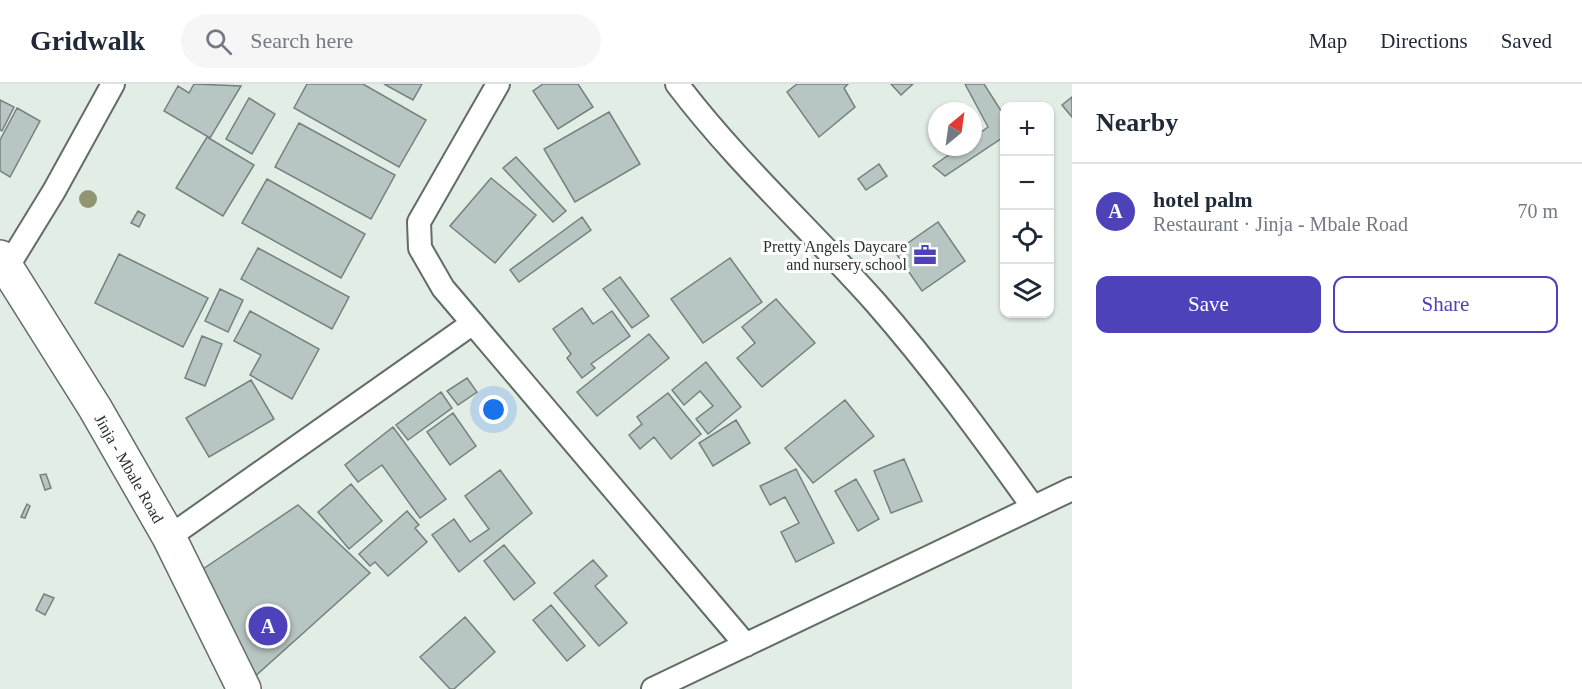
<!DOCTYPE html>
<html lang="en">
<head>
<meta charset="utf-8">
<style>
  body { margin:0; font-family:Georgia,serif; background:#f6f6f7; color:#1f2937 }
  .controls { position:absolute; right:18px; top:18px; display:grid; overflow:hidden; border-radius:12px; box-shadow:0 2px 4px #0004 }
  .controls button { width:54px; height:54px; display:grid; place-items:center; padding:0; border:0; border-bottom:2px solid #e0e1e3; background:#fff; color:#1f2937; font:30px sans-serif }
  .compass { position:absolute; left:928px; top:18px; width:54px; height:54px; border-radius:50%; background:#fff; box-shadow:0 2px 4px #0004; rotate:29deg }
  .you { position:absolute; left:494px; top:326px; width:21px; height:21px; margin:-15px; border:4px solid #fff; border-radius:50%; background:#1a73e8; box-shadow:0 0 0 9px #1a73e833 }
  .badge { display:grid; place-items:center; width:39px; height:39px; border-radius:50%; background:#4d42b9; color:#fff; font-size:20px; font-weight:700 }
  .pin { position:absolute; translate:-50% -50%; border:3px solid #fff; box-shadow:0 2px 6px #0006 }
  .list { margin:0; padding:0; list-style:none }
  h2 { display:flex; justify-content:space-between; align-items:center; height:78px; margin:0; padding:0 24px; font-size:26px }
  h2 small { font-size:20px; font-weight:400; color:#747a83 }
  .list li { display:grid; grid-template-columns:39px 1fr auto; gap:18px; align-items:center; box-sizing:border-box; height:96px; padding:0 24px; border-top:2px solid #e0e1e3 }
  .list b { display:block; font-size:22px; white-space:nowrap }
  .list p { margin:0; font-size:20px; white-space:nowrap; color:#747a83 }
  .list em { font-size:20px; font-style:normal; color:#747a83 }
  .actions { display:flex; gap:12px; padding:18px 24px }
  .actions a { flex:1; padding:14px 0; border:2px solid #4d42b9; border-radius:12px; text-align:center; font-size:21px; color:#4d42b9 }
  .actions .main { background:#4d42b9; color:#fff }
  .icon { flex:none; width:33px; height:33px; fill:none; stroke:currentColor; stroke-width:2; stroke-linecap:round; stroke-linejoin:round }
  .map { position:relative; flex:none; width:1072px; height:605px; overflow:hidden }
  header { display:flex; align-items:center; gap:36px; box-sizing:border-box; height:84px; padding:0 30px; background:#fff; border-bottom:2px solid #e0e1e3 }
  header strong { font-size:28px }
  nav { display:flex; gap:33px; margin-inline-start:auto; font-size:21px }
  .search { width:420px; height:54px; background:#f6f6f7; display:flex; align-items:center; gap:15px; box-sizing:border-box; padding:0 21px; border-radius:33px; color:#747a83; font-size:22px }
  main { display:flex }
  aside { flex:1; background:#fff }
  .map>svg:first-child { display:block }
  .building { fill:#b8c6c3; stroke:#74817e; stroke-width:1.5 }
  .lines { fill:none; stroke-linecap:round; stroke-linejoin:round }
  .street-casing { stroke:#636d67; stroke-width:26 }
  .primary-casing { stroke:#636d67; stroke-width:36 }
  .street { stroke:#fff; stroke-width:22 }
  .primary { stroke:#fff; stroke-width:33 }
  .tree { fill:#919671 }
  .labels { text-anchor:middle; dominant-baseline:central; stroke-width:6; stroke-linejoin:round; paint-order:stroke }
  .poi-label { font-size:16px; fill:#2a2f2c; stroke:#fff; text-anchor:end }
  .street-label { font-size:16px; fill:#2a2f2c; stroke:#fff }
</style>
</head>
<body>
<header>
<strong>Gridwalk</strong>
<div class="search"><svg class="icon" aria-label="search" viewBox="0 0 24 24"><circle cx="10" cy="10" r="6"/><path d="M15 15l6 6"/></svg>Search here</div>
<nav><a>Map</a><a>Directions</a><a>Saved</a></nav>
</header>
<main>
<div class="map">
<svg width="1072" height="605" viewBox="0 0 1072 605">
  <rect width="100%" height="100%" fill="#e2ede6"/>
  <path class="building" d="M194,0l47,2 -31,52 -46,-27 14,-25 11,7z
    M307,0h56l63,36 -27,47 -105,-59z
    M384,0h38l-9,16z
    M543,0h35l15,23 -35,22 -25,-38z
    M797,0h51l-4,4 11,19 -36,30 -32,-45z
    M891,0h22l-12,11z
    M965,0h19l21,33v19l-60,40 -12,-10 27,-19h13v-9l15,-11z
    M1072,13v20l-10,-12z
    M249,14l26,16 -23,40 -26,-15z
    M0,16l14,7 -12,24 -2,-1z
    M17,24l23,13 -30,56 -10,-6v-31z
    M609,28l31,52 -65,38 -31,-53z
    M299,39l96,52 -24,44 -96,-52z
    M207,53l47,28 -31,51 -47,-28z
    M516,73l50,54 -13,11 -50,-54z
    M879,80l8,12 -21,14 -8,-11z
    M491,94l45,37 -41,48 -45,-37z
    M267,95l98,55 -24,44 -99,-55z
    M138,127l7,4 -6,12 -8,-4z
    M582,133l9,13 -72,52 -9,-12z
    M938,138l27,39 -43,30 -27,-39z
    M258,164l91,49 -17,32 -91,-50z
    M119,170l89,44 -25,49 -88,-44z
    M730,174l32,44 -59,41 -32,-44z
    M620,193l29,39 -17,12 -29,-39z
    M220,205l23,11 -15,32 -23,-11z
    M776,215l39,44 -53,44 -25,-29 18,-15 -13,-16z
    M582,224l11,16 19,-13 18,25 -39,28 4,4 -13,10 -15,-20 4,-4 -18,-25z
    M250,227l69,38 -27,50 -42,-24 11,-20 -27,-14z
    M649,250l20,24 -72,58 -20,-24z
    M202,252l20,8 -17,42 -20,-8z
    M706,278l35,45 -33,27 -12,-15 17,-13 -13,-15 -16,14 -12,-15z
    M467,294l10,14 -19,13 -11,-14z
    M251,296l23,39 -65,38 -23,-39z
    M441,308l11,16 -44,32 -12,-15z
    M668,309l33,41 -30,25 -17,-22 -14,12 -11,-14 13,-11 -5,-7z
    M845,316l29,36 -61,47 -28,-35z
    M453,329l23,33 -26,19 -23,-33z
    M736,336l14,23 -37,23 -14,-23z
    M393,343l53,72 -26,19 -38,-53 -24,17 -13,-17z
    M904,375l18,42 -31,12 -17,-42z
    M796,385l38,74 -38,19 -15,-30 18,-9 -14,-26 -15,8 -10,-19z
    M500,386l32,43 -73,59 -27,-37 22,-16 16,23 19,-13 -24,-33z
    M46,390l5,14 -6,2 -5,-15z
    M856,395l23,40 -21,12 -23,-40z
    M351,400l31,37 -33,28 -31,-37z
    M27,420l3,2 -5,12 -4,-1z
    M298,421l72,68 -119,107 -51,-109z
    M407,427l12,14 -4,3 12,14 -39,34 -13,-14 -5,4 -11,-12z
    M504,461l31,38 -21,17 -30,-39z
    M593,476l14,16 -12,10 32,37 -28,23 -45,-53z
    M44,510l10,4 -9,17 -9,-5z
    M551,521l34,41 -18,15 -34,-41z
    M465,533l30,35 -41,37h-4l-30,-32z"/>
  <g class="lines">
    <g class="street-casing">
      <path id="street" d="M498,0l-79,138 1,26 23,40 303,357
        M677,0c59,78 133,145 198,218 57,65 108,135 158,205
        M8,182l46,-75 59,-107
        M169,453l304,-214
        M653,605l419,-200"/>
    </g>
    <g class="primary-casing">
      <g id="primary">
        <path id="s1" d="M0,173l95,151 74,129 75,152"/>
      </g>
    </g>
    <use href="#street" class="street"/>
    <use href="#primary" class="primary"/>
  </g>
  <circle class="tree" cx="88" cy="115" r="9"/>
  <defs>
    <g id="office-bare" transform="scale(1.8)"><path d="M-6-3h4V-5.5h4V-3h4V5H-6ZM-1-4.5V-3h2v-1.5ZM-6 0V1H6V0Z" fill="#4d42b9" stroke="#fff" stroke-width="2.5" paint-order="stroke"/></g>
  </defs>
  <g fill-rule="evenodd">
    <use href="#office-bare" x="925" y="171"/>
  </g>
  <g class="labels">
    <g class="poi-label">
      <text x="907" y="162">Pretty Angels Daycare<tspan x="907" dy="18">and nursery school</tspan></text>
    </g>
    <g class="street-label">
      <text stroke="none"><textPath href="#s1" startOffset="248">Jinja - Mbale Road</textPath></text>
    </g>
  </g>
</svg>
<div class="controls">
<button>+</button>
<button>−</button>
<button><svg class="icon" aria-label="locate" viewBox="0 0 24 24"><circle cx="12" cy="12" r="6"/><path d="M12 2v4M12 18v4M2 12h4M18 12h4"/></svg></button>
<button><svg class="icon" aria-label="layers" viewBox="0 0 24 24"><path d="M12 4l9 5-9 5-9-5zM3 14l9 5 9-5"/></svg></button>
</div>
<svg class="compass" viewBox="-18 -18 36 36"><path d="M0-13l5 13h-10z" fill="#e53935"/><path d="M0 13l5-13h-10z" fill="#747a83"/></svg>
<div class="you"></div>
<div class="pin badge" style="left:268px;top:542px">A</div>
</div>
<aside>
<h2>Nearby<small></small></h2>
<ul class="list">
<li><span class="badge">A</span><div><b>hotel palm</b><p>Restaurant · Jinja - Mbale Road</p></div><em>70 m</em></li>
</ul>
<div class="actions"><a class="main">Save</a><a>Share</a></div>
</aside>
</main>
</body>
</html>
